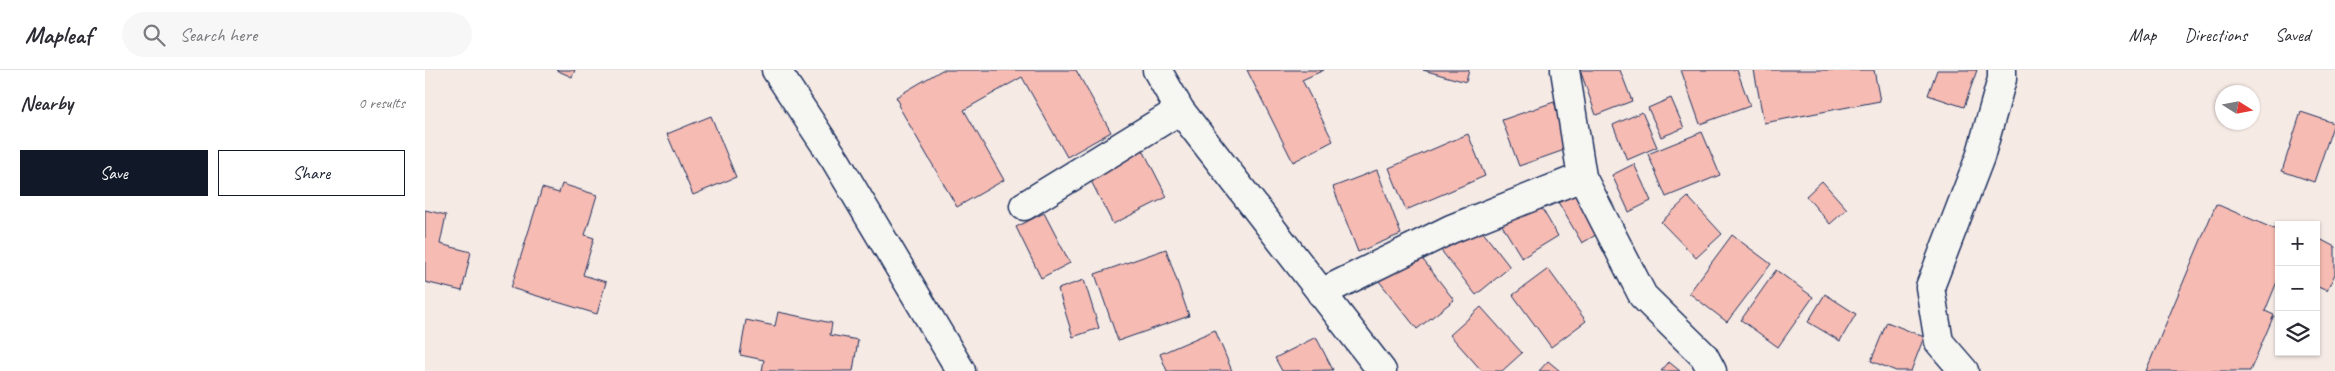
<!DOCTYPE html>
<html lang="en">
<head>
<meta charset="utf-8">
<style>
  body { margin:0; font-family:Caveat,sans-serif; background:#f7f7f7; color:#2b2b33 }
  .controls { position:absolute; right:15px; bottom:15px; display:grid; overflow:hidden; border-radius:0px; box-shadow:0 1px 4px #0004 }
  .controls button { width:45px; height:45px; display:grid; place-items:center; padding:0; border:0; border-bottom:1px solid #e1e1e2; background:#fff; color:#2b2b33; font:25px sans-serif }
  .compass { position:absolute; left:1790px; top:15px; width:45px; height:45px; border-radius:50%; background:#fff; box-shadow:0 1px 4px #0004; rotate:101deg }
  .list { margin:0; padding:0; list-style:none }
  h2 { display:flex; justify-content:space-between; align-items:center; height:65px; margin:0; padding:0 20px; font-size:21px }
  h2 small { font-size:16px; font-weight:400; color:#7c7c81 }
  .actions { display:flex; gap:10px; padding:15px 20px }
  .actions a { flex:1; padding:11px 0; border:1px solid #111827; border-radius:0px; text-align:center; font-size:18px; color:#111827 }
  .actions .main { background:#111827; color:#fff }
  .icon { flex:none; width:28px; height:28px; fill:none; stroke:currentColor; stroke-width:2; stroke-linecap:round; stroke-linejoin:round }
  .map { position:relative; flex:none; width:1910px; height:301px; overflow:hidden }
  header { display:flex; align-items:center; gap:30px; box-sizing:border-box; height:70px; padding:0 25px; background:#fff; border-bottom:1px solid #e1e1e2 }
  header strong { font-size:24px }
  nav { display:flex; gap:28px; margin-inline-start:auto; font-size:18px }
  .search { width:350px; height:45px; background:#f7f7f7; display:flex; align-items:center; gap:12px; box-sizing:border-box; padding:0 18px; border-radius:28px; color:#7c7c81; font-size:19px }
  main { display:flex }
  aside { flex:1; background:#fff }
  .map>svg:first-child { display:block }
  .building { fill:#f6bbb2; stroke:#1b2f5e }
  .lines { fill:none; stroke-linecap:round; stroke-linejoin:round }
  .minor-casing { stroke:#1b2f5e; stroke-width:31 }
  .minor { stroke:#f6f6f2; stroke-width:28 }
</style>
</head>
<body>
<header>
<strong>Mapleaf</strong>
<div class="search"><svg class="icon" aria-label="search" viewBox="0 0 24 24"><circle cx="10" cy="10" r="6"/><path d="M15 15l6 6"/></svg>Search here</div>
<nav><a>Map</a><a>Directions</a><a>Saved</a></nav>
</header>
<main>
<aside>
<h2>Nearby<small>0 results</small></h2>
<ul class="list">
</ul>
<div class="actions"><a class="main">Save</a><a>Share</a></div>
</aside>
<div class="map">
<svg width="1910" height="301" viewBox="0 0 1910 301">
  <rect width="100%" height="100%" fill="#f6eae5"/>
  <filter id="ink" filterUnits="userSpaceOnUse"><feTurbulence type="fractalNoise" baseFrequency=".02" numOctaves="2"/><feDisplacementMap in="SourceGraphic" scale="10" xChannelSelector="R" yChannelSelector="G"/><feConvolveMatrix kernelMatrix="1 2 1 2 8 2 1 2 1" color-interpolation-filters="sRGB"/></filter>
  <g filter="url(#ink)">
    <path class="building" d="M131,0h19l-3,7z
      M517,0h134l35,62 -44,25 -45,-80 -58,33 40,70 -47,27 -59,-102 2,-1 -4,-7z
      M822,0h77l-22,10 31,61 -40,21z
      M998,0h46l-3,12z
      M1155,0h40l12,31 -36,14z
      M1256,0h56l13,36 -50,18z
      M1329,0h120l6,31 -116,22z
      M1512,0h40l-13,37 -36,-12z
      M1246,28l13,30 -23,9 -13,-29z
      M1129,32l16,46 -51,18 -17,-46z
      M1217,42l15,35 -30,13 -14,-35z
      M1876,42l33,11 -20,59 -32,-11z
      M286,46l25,61 -43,18 -26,-61z
      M1277,62l18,43 -54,22 -18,-43z
      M1043,64l17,42 -79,34 -17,-42z
      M718,80l24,47 -54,27 -24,-47z
      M1209,94l17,37 -22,11 -17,-37z
      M952,100l24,64 -43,18 -25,-65z
      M1397,111l25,28 -17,15 -24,-28z
      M137,114l35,11 -12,40 9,3 -11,37 23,7 -9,32 -86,-26 31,-100 17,5z
      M1151,121l25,41 -19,11 -24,-41z
      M1263,127l34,37 -26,24 -35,-36z
      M1112,130l21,36 -36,22 -22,-36z
      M1791,134l63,27v46l-14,34 9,4 -24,56h-104z
      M0,140l21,5 -6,29 31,8 -9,39 -37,-9z
      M619,143l26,50 -29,15 -25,-51z
      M1050,152l35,45 -34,28 -36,-46z
      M1307,165l39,29 -44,58 -38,-29z
      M1891,167l19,10v27l-8,17 -11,-5z
      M741,179l23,67 -71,25 -23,-67z
      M992,182l37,48 -37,29 -38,-48z
      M1123,199l38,52 -35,26 -38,-52z
      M1351,200l37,27 -35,50 -37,-27z
      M659,210l15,48 -26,9 -15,-48z
      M1400,224l31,20 -16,27 -32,-19z
      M1056,237l41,46 -20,18h-20l-32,-36z
      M353,242l54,11 -2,12 28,5 -5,31h-91l2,-11 -24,-5 6,-35 29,6z
      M1462,252l37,15 -13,34h-15l-25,-10z
      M790,260l17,41h-65l-7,-17z
      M891,267l17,33 -51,1 -7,-13z
      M1123,291l12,10h-21z
      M1244,292l11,9h-19z"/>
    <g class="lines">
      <g class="minor-casing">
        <path id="minor" d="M351,0l60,91 125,210
          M732,0l23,40 202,261
          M1140,0l17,107 61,119 61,60 8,15
          M599,136l156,-96
          M896,223l130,-64 131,-52
          M1539,301l-25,-29 -9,-55 50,-130 22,-78v-9"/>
      </g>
      <use href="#minor" class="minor"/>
    </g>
  </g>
</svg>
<div class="controls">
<button>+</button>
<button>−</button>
<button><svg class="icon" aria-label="layers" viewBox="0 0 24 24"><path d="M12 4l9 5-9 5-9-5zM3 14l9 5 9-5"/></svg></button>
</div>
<svg class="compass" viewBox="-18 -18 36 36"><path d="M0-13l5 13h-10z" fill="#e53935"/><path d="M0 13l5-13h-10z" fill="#7c7c81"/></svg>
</div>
</main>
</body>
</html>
